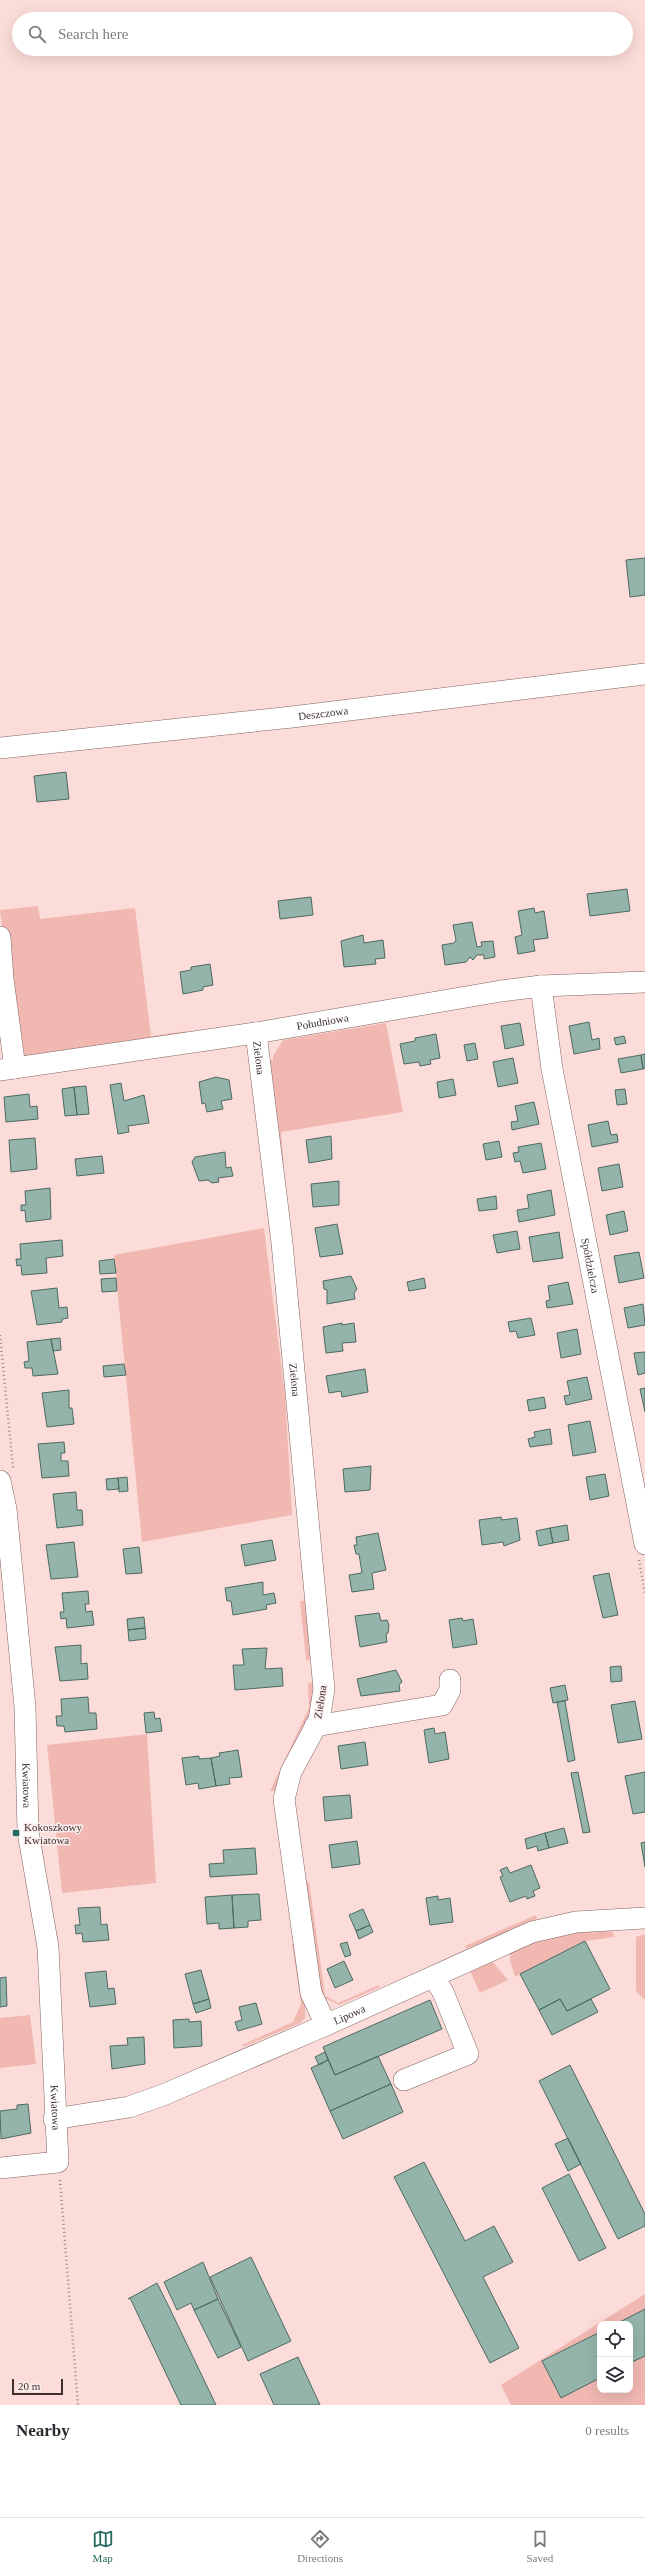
<!DOCTYPE html>
<html lang="en">
<head>
<meta charset="utf-8">
<style>
  body { margin:0; font-family:Georgia,serif; background:#f2f2f3; color:#2b2b33 }
  .controls { position:absolute; right:12px; bottom:12px; display:grid; overflow:hidden; border-radius:8px; box-shadow:0 4px 16px #0002 }
  .controls button { width:36px; height:36px; display:grid; place-items:center; padding:0; border:0; border-bottom:1px solid #e1e1e2; background:#fff; color:#2b2b33; font:20px sans-serif }
  .scale { position:absolute; left:12px; bottom:10px; width:51px; box-sizing:border-box; padding-left:4px; border:2px solid #3d302f; border-top:0; font-size:11px; line-height:14px; white-space:nowrap; color:#3d302f; -webkit-text-stroke:3px #fceeed; paint-order:stroke }
  .list { margin:0; padding:0; list-style:none }
  h2 { display:flex; justify-content:space-between; align-items:center; height:52px; margin:0; padding:0 16px; font-size:17px }
  h2 small { font-size:13px; font-weight:400; color:#7c7c81 }
  .icon { flex:none; width:22px; height:22px; fill:none; stroke:currentColor; stroke-width:2; stroke-linecap:round; stroke-linejoin:round }
  .map { position:relative; flex:none; width:645px; height:2405px; overflow:hidden }
  .search { position:absolute; background:#fff; box-shadow:0 4px 16px #0002; left:12px; right:12px; top:12px; height:44px; display:flex; align-items:center; gap:10px; box-sizing:border-box; padding:0 14px; border-radius:22px; color:#7c7c81; font-size:15px }
  .sheet { height:112px; background:#fff }
  nav { display:flex; justify-content:space-around; align-items:center; box-sizing:border-box; height:56px; border-top:1px solid #e1e1e2; background:#fff; font-size:11px; color:#7c7c81 }
  nav a { display:grid; justify-items:center; gap:2px }
  nav .on { color:#286c5f }
  .map>svg:first-child { display:block }
  .green { fill:#f1b8b2; fill-rule:evenodd }
  .building { fill:#94b4ab; stroke:#4c6a62 }
  .lines { fill:none; stroke-linecap:round; stroke-linejoin:round }
  .minor-casing { stroke:#816562; stroke-width:22 }
  .path { stroke:#9e8885; stroke-width:2.5; stroke-dasharray:1 3; stroke-linecap:butt }
  .minor { stroke:#fff; stroke-width:21 }
  .poi-dot { fill:#286c5f; stroke:#fceeed; stroke-width:1.5 }
  .labels { text-anchor:middle; dominant-baseline:central; stroke-width:3; stroke-linejoin:round; paint-order:stroke }
  .street-label { font-size:11px; fill:#3d302f; stroke:#fceeed }
  .poi-label { font-size:11px; fill:#3d302f; stroke:#fceeed; text-anchor:start }
</style>
</head>
<body>
<div class="map">
<svg width="645" height="2405" viewBox="0 0 645 2405">
  <rect width="100%" height="100%" fill="#fcdcd8"/>
  <path class="green" d="M38,906l2,13 95,-11 16,128 36,-5 -3,6 -165,23 -19,-150z
    M386,1023l17,89 -122,20 3,33h-5l-11,-105h5v-4l10,-16z
    M264,1228l21,167 7,120 -150,27 -28,-287z
    M312,1600l4,59 -10,1 -6,-59z
    M314,1682l2,22 -41,87h-5l39,-83 -1,-25z
    M147,1734l9,149 -94,10 -15,-148z
    M309,1882l16,112 -3,5 4,-3 12,7 41,-18 1,2 -41,18 -12,-6 -3,3 -2,-2 -21,-117z
    M536,1915l1,4 -71,30 -1,-3z
    M611,1929l4,8 -30,4 -70,36 -5,-17 1,-10 51,-17z
    M645,1934v66l-9,-9v-54z
    M292,1944h6l11,63 -4,1v10l-5,5 -57,24 -1,-2 51,-23 8,-18z
    M491,1960l17,20 -28,13 -10,-22z
    M30,2015l6,49 -36,4v-50z
    M645,2294v111h-134l-10,-20zM600,2324h30v66h-30z"/>
  <path class="building" d="M645,558v37l-15,2 -4,-37z
    M66,772l3,27 -32,3 -3,-26z
    M627,889l3,22 -40,5 -3,-22z
    M311,897l2,18 -33,4 -2,-18z
    M534,908l1,5 9,-2 4,27 -15,2 2,11 -17,3 -3,-17 7,-2 -4,-24z
    M472,922l5,25 5,-1 -1,-4 12,-1 2,16 -11,2v-4h-7l-4,5 -3,-3 -4,5 -21,3 -3,-20 12,-2 2,-3 -3,-15z
    M363,935l1,8 19,-3 2,18 -10,1 1,5 -32,3 -3,-26z
    M210,964l3,21 -10,2v3l-20,4 -3,-22 11,-2v-3z
    M589,1022l3,18 7,-2 1,11 -26,5 -5,-28z
    M520,1023l4,22 -19,4 -4,-23z
    M436,1034l4,24 -10,2 1,4 -11,2 -1,-4 -15,2 -4,-20 15,-3v-3z
    M624,1036l2,7 -10,2 -2,-7z
    M475,1043l3,16 -11,2 -3,-16z
    M645,1054v14l-2,1 -2,-14z
    M641,1055l2,14 -22,4 -3,-14z
    M513,1058l5,25 -20,4 -5,-25z
    M216,1077l13,3 3,19 -11,2 2,8 -16,3 -2,-9 -3,1 -3,-22z
    M453,1079l3,16 -17,3 -2,-16z
    M121,1083l3,18 20,-6 5,28 -21,3 1,6 -11,2 -8,-49z
    M86,1086l3,28 -12,1 -3,-28z
    M74,1087l3,28 -12,1 -3,-27z
    M625,1089l2,15 -10,1 -2,-15z
    M29,1094l1,13 7,-1 1,13 -32,3 -2,-25z
    M534,1102l5,22 -27,6 -1,-8 7,-1 -3,-15z
    M608,1121l3,14 6,-1 1,8 -26,5 -4,-22z
    M331,1136l1,23 -23,4 -3,-23z
    M35,1138l2,31 -26,3 -2,-32z
    M499,1141l3,16 -16,3 -3,-16z
    M541,1143l5,26 -23,4 -3,-12 -5,1 -2,-9 6,-1 -1,-5z
    M225,1152l1,16 5,-1 2,9 -15,2 1,4 -7,1 -4,-3 -9,1 -7,-19 3,-5z
    M102,1156l2,17 -27,3 -2,-17z
    M619,1164l4,23 -21,4 -4,-23z
    M339,1181v24l-26,2 -2,-23z
    M50,1188l1,31 -25,3 -1,-12 -4,1v-6h5l-1,-14z
    M551,1190l4,25 -36,7 -2,-12 12,-2 -2,-13z
    M496,1196l1,13 -18,2 -2,-12z
    M624,1211l4,20 -18,4 -4,-20z
    M337,1224l6,30 -23,3 -5,-29z
    M517,1231l3,18 -23,4 -4,-18z
    M559,1232l4,26 -30,4 -4,-25z
    M62,1240l1,16 -17,2 1,15 -25,2 -1,-10 -4,1 -1,-7h5l-1,-15z
    M639,1252l5,26 -25,5 -5,-27z
    M114,1259l2,14 -16,1 -1,-13z
    M351,1276l6,13 -3,4 1,6 -28,5v-14l-3,-1 -1,-8z
    M116,1278l1,13 -15,1 -1,-13z
    M424,1278l2,10 -17,3 -2,-9z
    M568,1282l5,22 -26,4 -1,-7 4,-1 -2,-14z
    M57,1288l2,20 8,-1 1,11 -6,1v3l-25,3 -6,-34z
    M643,1304l2,21 -17,3 -4,-20z
    M531,1318l4,17 -17,3 -2,-7 -6,1 -2,-10z
    M342,1323v2l12,-2 2,19 -14,1 1,8 -17,2 -3,-26z
    M577,1329l4,25 -20,4 -4,-25z
    M60,1338l1,12 -8,1 -2,-12z
    M51,1339l7,35 -25,2 -1,-8h-7l-1,-6 5,-1 -2,-19z
    M645,1352v21l-7,2 -4,-22z
    M124,1364l2,11 -22,2 -1,-11z
    M365,1369l3,23 -26,5 -1,-6 -12,2 -3,-17z
    M587,1377l5,22 -26,6 -2,-9 6,-1 -3,-14z
    M645,1388v24l-5,-23z
    M69,1390v18h3l2,16 -27,3 -5,-34z
    M544,1397l2,11 -17,3 -2,-11z
    M590,1421l6,31 -23,4 -5,-31z
    M550,1429l2,15 -22,3 -2,-8 7,-2 -1,-5z
    M64,1442l1,11h-4v8h7l1,15 -27,2 -4,-34z
    M371,1466l-1,24 -25,2 -2,-23z
    M605,1474l4,22 -19,4 -4,-23z
    M127,1477l1,14 -9,1 -1,-14z
    M118,1478l1,11 -12,1 -1,-11z
    M76,1492l1,18h5l1,15 -26,3 -4,-34z
    M501,1517l1,3 15,-2 3,22 -16,6 -1,-4 -21,3 -3,-25z
    M567,1525l2,15 -16,3 -3,-15z
    M550,1528l3,15 -14,3 -3,-15z
    M378,1533l8,37 -14,3 2,16 -22,3 -3,-17 13,-2 -3,-19h-3l-2,-9h3l-1,-8z
    M272,1540l4,20 -31,6 -4,-21z
    M74,1542l4,35 -27,2 -5,-34z
    M139,1547l3,26 -16,1 -3,-25z
    M609,1573l9,42 -15,3 -10,-42z
    M263,1582v13l11,-2 2,10 -10,2 1,4 -34,6 -2,-14h-4l-2,-13z
    M88,1591l1,13h-4l1,8 6,-1 2,14 -27,3 -1,-10 -5,1 -1,-7h4l-2,-19z
    M379,1613l2,8 6,-1 2,5 -1,8 -2,1 1,8 -27,5 -5,-31z
    M144,1617l1,11 -17,2 -1,-11z
    M462,1618l1,3 10,-2 4,25 -24,4 -4,-28z
    M145,1628l1,11 -17,2 -1,-11z
    M81,1645v19l6,-1 1,16 -28,2 -5,-34z
    M267,1648l-2,21 17,-1 1,18 -48,4 -2,-25h11l-2,-16z
    M621,1666l1,15 -11,1 -1,-15z
    M396,1670l6,12 -3,3 1,6 -39,5 -4,-17z
    M565,1685l3,15 -15,3 -3,-15z
    M88,1697l1,16h7l1,16 -32,3 -1,-6h-7l-1,-10h6l-1,-17z
    M565,1701l10,59 -7,2 -11,-60z
    M635,1701l7,38 -24,4 -7,-38z
    M154,1712l1,7 5,-1 2,13 -16,2 -2,-20z
    M434,1728l1,6 10,-2 4,27 -20,4 -5,-33z
    M365,1742l3,23 -27,4 -3,-23z
    M238,1750l4,27 -13,1 1,6 -14,2 -5,-28 9,-2 -1,-3z
    M199,1756v3l12,-1 5,28 -17,3 -1,-6 -12,2 -4,-27z
    M578,1772l12,60 -7,1 -12,-60z
    M645,1772v40l-12,2 -8,-38z
    M350,1795l2,23 -27,3 -2,-24z
    M564,1828l4,15 -19,5 -4,-15z
    M545,1833l4,15 -11,3 -1,-5 -10,3 -2,-10z
    M357,1841l3,23 -28,4 -3,-23z
    M645,1842v25l-4,-24z
    M255,1848l2,26 -47,3 -1,-13 15,-1 -1,-13z
    M531,1865l9,23 -7,3 2,5 -8,3 -1,-3 -16,6 -10,-25 3,-1 -3,-6 7,-3 3,6z
    M259,1894l2,26 -13,1v6l-14,1 -2,-33z
    M232,1895l2,33 -15,1v-6l-12,1 -2,-27z
    M438,1896v4l12,-2 3,24 -23,3 -4,-27z
    M100,1907l1,18 6,-1 2,16 -26,2 -1,-9 -6,1 -1,-9h5l-2,-17z
    M363,1909l7,16 -14,6 -7,-16z
    M370,1925l3,7 -14,7 -3,-8z
    M585,1941l25,48 -43,22 -7,-12 -21,11 -19,-36z
    M347,1942l4,13 -6,2 -5,-13z
    M344,1961l9,19 -18,8 -8,-19z
    M201,1970l8,29 -16,5 -8,-30z
    M106,1971l2,18 6,-1 2,16 -26,3 -5,-34z
    M6,1977l1,29 -7,1v-29z
    M209,1999l2,9 -15,5 -3,-9z
    M560,1999l7,12 24,-12 7,13 -46,23 -13,-25z
    M430,2000l12,29 -107,46 -12,-28z
    M256,2003l6,21 -24,7 -3,-9 7,-2 -3,-13z
    M189,2019v3l12,-1 1,25 -28,2 -1,-28z
    M144,2037l1,27 -33,5 -2,-23 18,-1 -1,-7z
    M325,2052l3,8 -9,5 -4,-8z
    M378,2056l13,28 -61,27 -19,-43 17,-8 7,15z
    M570,2065l75,149v12l-27,13 -79,-158z
    M391,2084l12,28 -60,27 -13,-28z
    M28,2104l3,29 -30,6 -1,-28 17,-2v-4z
    M568,2138l13,26 -13,7 -13,-27z
    M424,2162l41,79 29,-15 19,36 -30,15 36,71 -29,15 -96,-186z
    M569,2174l37,74 -27,13 -37,-73z
    M251,2257l40,84 -43,20 -38,-84z
    M203,2262l15,37 -24,11 -3,-7 -14,7 -13,-28z
    M157,2283l13,26 46,96h-35l-51,-107 -2,1z
    M218,2299l23,48 -23,11 -24,-48z
    M645,2309v47l-15,7v-39h-14z
    M600,2332v46l-39,20 -19,-37z
    M298,2357l22,48h-46l-14,-31z"/>
  <g class="lines">
    <g class="minor-casing">
      <g id="minor">
        <path id="s1" d="M0,748l292,-31 353,-43"/>
        <path d="M0,937l3,42 12,89"/>
        <path id="s2" d="M541,986l11,83 93,475"/>
        <path id="s3" d="M256,1033l26,210 42,446 -5,31 -28,52 -7,27 27,194 15,32"/>
        <path id="s4" d="M0,1070l256,-37 245,-42 40,-5 104,-4"/>
        <path id="s5" d="M0,1481l6,28 19,198 3,125 20,115 10,215 -58,6"/>
        <path d="M315,1726l127,-21 8,-15v-10"/>
        <path d="M404,2080l64,-26 -25,-62 -10,-15"/>
        <path id="s6" d="M54,2119l75,-12 34,-12 163,-70 206,-93 44,-10 69,-4"/>
      </g>
    </g>
    <path class="path" d="M0,1335l13,133
      M639,1560l6,33
      M60,2180l18,225"/>
    <use href="#minor" class="minor"/>
  </g>
  <rect class="poi-dot" x="12" y="1829" width="8" height="8" rx="2"/>
  <g class="labels">
    <g class="street-label">
      <text stroke="none"><textPath href="#s1" startOffset="325">Deszczowa</textPath></text>
      <text stroke="none"><textPath href="#s4" startOffset="326">Południowa</textPath></text>
      <text stroke="none"><textPath href="#s3" startOffset="25">Zielona</textPath></text>
      <text stroke="none"><textPath href="#s2" startOffset="284">Spółdzielcza</textPath></text>
      <text stroke="none"><textPath href="#s3" startOffset="349">Zielona</textPath></text>
      <text transform="translate(320 1702) rotate(-81)">Zielona</text>
      <text stroke="none"><textPath href="#s5" startOffset="306">Kwiatowa</textPath></text>
      <text stroke="none"><textPath href="#s6" startOffset="315">Lipowa</textPath></text>
      <text stroke="none"><textPath href="#s5" startOffset="630">Kwiatowa</textPath></text>
    </g>
    <g class="poi-label">
      <text x="24" y="1827">Kokoszkowy<tspan x="24" dy="13">Kwiatowa</tspan></text>
    </g>
  </g>
</svg>
<div class="controls">
<button><svg class="icon" aria-label="locate" viewBox="0 0 24 24"><circle cx="12" cy="12" r="6"/><path d="M12 2v4M12 18v4M2 12h4M18 12h4"/></svg></button>
<button><svg class="icon" aria-label="layers" viewBox="0 0 24 24"><path d="M12 4l9 5-9 5-9-5zM3 14l9 5 9-5"/></svg></button>
</div>
<div class="scale">20 m</div>
<div class="search"><svg class="icon" aria-label="search" viewBox="0 0 24 24"><circle cx="10" cy="10" r="6"/><path d="M15 15l6 6"/></svg>Search here</div>
</div>
<section class="sheet">
<h2>Nearby<small>0 results</small></h2>
<ul class="list">
</ul>
</section>
<nav>
<a class="on"><svg class="icon" aria-label="map" viewBox="0 0 24 24"><path d="M3 6l6-2 6 2 6-2v14l-6 2-6-2-6 2zM9 4v14M15 6v14"/></svg>Map</a>
<a><svg class="icon" aria-label="directions" viewBox="0 0 24 24"><path d="M12 3l9 9-9 9-9-9zM9 14v-3h6M13 9l2 2-2 2"/></svg>Directions</a>
<a><svg class="icon" aria-label="saved" viewBox="0 0 24 24"><path d="M7 4h10v16l-5-4-5 4z"/></svg>Saved</a>
</nav>
</body>
</html>
